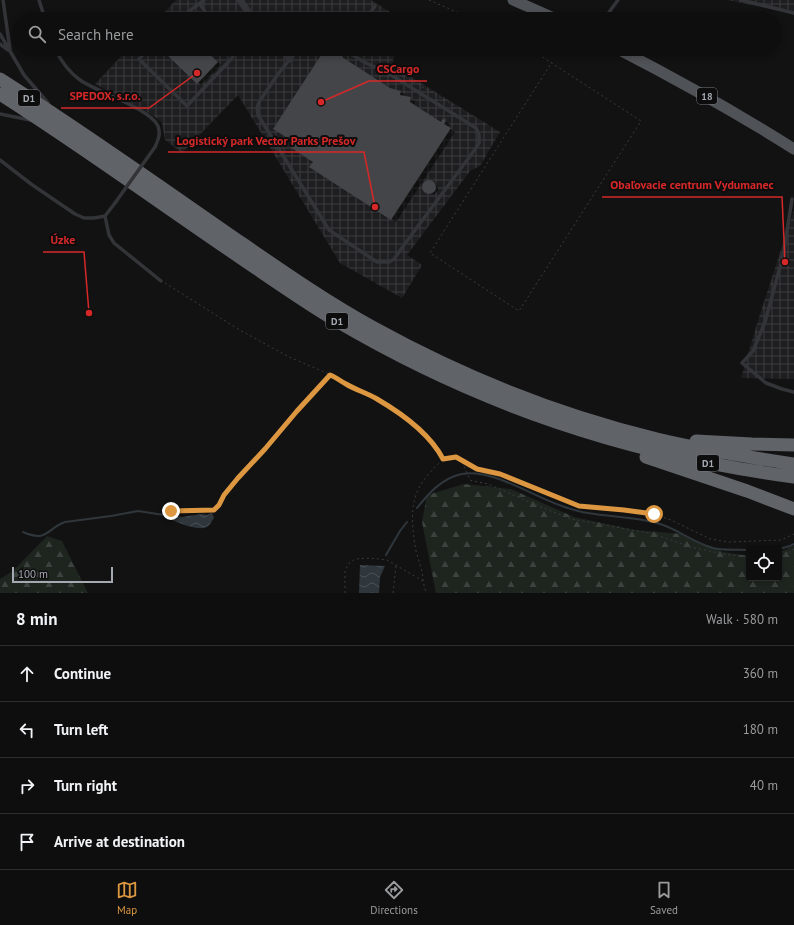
<!DOCTYPE html>
<html lang="en">
<head>
<meta charset="utf-8">
<style>
  body { margin:0; font-family:"PT Sans",sans-serif; background:#1c1c1c; color:#f1f3f6 }
  .controls { position:absolute; right:12px; bottom:12px; display:grid; overflow:hidden; border-radius:4px; box-shadow:0 2px 6px #0003 }
  .controls button { width:36px; height:36px; display:grid; place-items:center; padding:0; border:0; border-bottom:1px solid #2e2e2e; background:#0e0e0e; color:#f1f3f6; font:20px sans-serif }
  .scale { position:absolute; left:12px; bottom:10px; width:101px; box-sizing:border-box; padding-left:4px; border:2px solid #a5aab2; border-top:0; font-size:11px; line-height:14px; white-space:nowrap; color:#a5aab2; -webkit-text-stroke:3px #0d0d0e; paint-order:stroke }
  .stop { position:absolute; width:12px; height:12px; margin:-9px; border:3px solid #dc9740; border-radius:50%; background:#fff }
  .stop.end { background:#dc9740; border-color:#fff; box-shadow:0 1px 4px #0008 }
  .list { margin:0; padding:0; list-style:none }
  h2 { display:flex; justify-content:space-between; align-items:center; height:52px; margin:0; padding:0 16px; font-size:17px }
  h2 small { font-size:13px; font-weight:400; color:#9b9c9e }
  .list li { display:grid; grid-template-columns:26px 1fr auto; gap:12px; align-items:center; box-sizing:border-box; height:56px; padding:0 16px; border-top:1px solid #2e2e2e }
  .list b { display:block; font-size:15px; white-space:nowrap }
  .list em { font-size:13px; font-style:normal; color:#9b9c9e }
  .icon { flex:none; width:22px; height:22px; fill:none; stroke:currentColor; stroke-width:2; stroke-linecap:round; stroke-linejoin:round }
  .map { position:relative; flex:none; width:794px; height:593px; overflow:hidden }
  .search { position:absolute; background:#0e0e0e; box-shadow:0 2px 6px #0003; left:12px; right:12px; top:12px; height:44px; display:flex; align-items:center; gap:10px; box-sizing:border-box; padding:0 14px; border-radius:22px; color:#9b9c9e; font-size:15px }
  .sheet { height:276px; background:#0e0e0e }
  nav { display:flex; justify-content:space-around; align-items:center; box-sizing:border-box; height:56px; border-top:1px solid #2e2e2e; background:#0e0e0e; font-size:11px; color:#9b9c9e }
  nav a { display:grid; justify-items:center; gap:2px }
  nav .on { color:#dc9740 }
  .map>svg:first-child { display:block }
  .industrial { fill:url(#industrial-grid) }
  .forest { fill:url(#forest-firs) }
  .water { fill:url(#water-waves) }
  .shadow { fill:#0007 }
  .lines { fill:none; stroke-linecap:round; stroke-linejoin:round }
  .stream { stroke:#2f373c; stroke-width:2 }
  .building { fill:#444548 }
  .path { stroke:#393b3e; stroke-width:1; stroke-dasharray:2 3; stroke-linecap:butt }
  .service { stroke:#333438; stroke-width:3.5 }
  .minor { stroke:#333438; stroke-width:7 }
  .primary { stroke:#4f5256; stroke-width:11 }
  .motorway { stroke:#606368; stroke-width:13 }
  .service-bridge { stroke:#333438; stroke-width:3.5 }
  .route { stroke:#dc9740; stroke-width:5 }
  .labels { text-anchor:middle; dominant-baseline:central; stroke-width:4; stroke-linejoin:round; paint-order:stroke }
  .shield { fill:#0d0d0e; stroke:#777b81; stroke-width:1 }
  .shield-label { font-size:10px; font-weight:bold; fill:#a5aab2 }
  .leader { fill:none; stroke:#d62828; stroke-width:1.5 }
  .callout-dot { fill:#d62828; stroke:#0d0d0e; stroke-width:1.5 }
  .callout-label { font-size:12px; text-anchor:middle; font-weight:bold; fill:#d62828; stroke:#0d0d0e; stroke-width:4; stroke-linejoin:round; paint-order:stroke }
</style>
</head>
<body>
<div class="map">
<svg width="794" height="593" viewBox="0 0 794 593">
  <defs>
    <pattern id="industrial-grid" width="8" height="8" patternUnits="userSpaceOnUse"><rect width="8" height="8" fill="#1e1e20"/><path d="M0 4h8M4 0v8" fill="none" stroke="#3c3c3e"/></pattern>
    <pattern id="forest-firs" width="22" height="20" patternUnits="userSpaceOnUse"><rect width="22" height="20" fill="#1e251f"/><path d="M5 1l3.5 6h-7zM16 11l3.5 6h-7z" fill="#3c423d"/></pattern>
    <pattern id="water-waves" width="16" height="10" patternUnits="userSpaceOnUse"><rect width="16" height="10" fill="#2f373c"/><path d="M0 5q4-4 8 0t8 0" fill="none" stroke="#4a5156"/></pattern>
  </defs>
  <rect width="100%" height="100%" fill="#121213"/>
  <path class="industrial" d="M176,0h195l30,19h-243z
    M727,0h67v15l-8,-3z
    M128,49h268l-4,16 108,67 -20,34 -10,5 -63,84 15,10 -20,33 -62,-35 -102,-168 -56,58 -17,-13 -3,-17 -8,-7 -59,-32z
    M794,210v169l-53,-1 19,-64z"/>
  <path class="forest" d="M464,484l47,5 63,28 61,13 47,4 41,18 26,4v22h30v-26l15,-6v47h-358l-14,-71 5,-27z
    M47,536l15,5 26,52h-88v-14l13,-8z"/>
  <path class="water" d="M212,513l2,5c-2,2 -3,6 -6,8 -9,7 -33,-5 -43,-9l-1,-2 1,-1 17,3 20,-3 5,1z
    M360,565l25,1 -5,11 -1,16h-20z"/>
  <path class="shadow" d="M162,49h42l17,16 -20,20z
    M326,49l64,41 11,2 4,2 -1,3 11,4 -1,4 27,18 2,-3 7,4 -2,3 7,5 -59,90 -85,-55 3,-5 -19,-20z
    M428,180l8,3 2,5v3l-4,3h-6l-5,-6 1,-5z"/>
  <g class="lines">
    <path class="stream" d="M417,508c12,-15 25,-30 45,-34 30,-6 72,23 100,32 8,3 18,6 26,7 23,4 47,4 69,10 20,5 36,20 56,25 11,3 24,1 36,2
      M23,532c25,11 24,-4 42,-10l46,-6 27,-5 26,4
      M779,549l11,-3 4,-2
      M386,555l14,-24 7,-9"/>
  </g>
  <path class="building" d="M161,49h43l14,13 -21,22z
    M325,49h4l11,7 2,-2 2,1 -2,2 48,31 11,3 -1,4 11,2 -1,5 31,20 2,-4 3,3 -2,3 7,4 -60,92 -82,-53 4,-5 -23,-15 4,-5 -21,-13z
    M422 187a7 7 0 1 1 14 0a7 7 0 1 1-14 0Z"/>
  <g class="lines">
    <path class="path" d="M429,0l44,19
      M530,49l111,72 -122,190 -89,-58 122,-191
      M409,79l46,27 -1,2
      M445,120l2,-3
      M165,283l73,46 51,28 47,20 9,7 32,15 47,33 14,17 5,10 13,-2 21,12 24,5 78,32 45,4 30,4 17,6 39,19 19,3 52,-2 13,-6
      M462,462l8,18 3,1 15,3 48,21 35,14 83,15 36,13 38,8 21,1
      M171,511l43,-1 5,-5 5,-10 14,-17 27,-29 32,-38 33,-36
      M779,555l8,-1 7,-5
      M423,581c0,-11 -4,-18 -7,-30 -4,-24 -8,-50 8,-71 5,-7 12,-14 19,-21
      M345,593v-21l3,-8 7,-5 14,-1 18,2 36,21 3,12
      M393,593l3,-27"/>
    <path class="service" d="M3,0l7,49
      M39,0l6,19
      M741,0l53,13
      M200,4l10,15
      M179,19l25,-19
      M366,19l9,-13
      M604,19l14,-19
      M0,34l24,41 24,28
      M0,44l8,6
      M55,49c6,12 14,23 25,31 17,12 71,29 78,46 3,8 0,14 -3,21
      M149,49l-10,10 48,47 46,-49 -5,-8
      M300,49l-10,10 -12,15 -19,28 -2,6 1,7 71,115 48,32h12l5,-3 10,-14 72,-97 3,-5v-8l-3,-7 -85,-53 -27,-13 -21,-13
      M0,114l30,6
      M0,160l31,24 44,30 9,4h10l11,-2 10,-13
      M792,199l-9,57 -18,66 -12,29 -11,12 24,20 16,6 12,3
      M105,216l4,19 5,8 47,38"/>
    <path class="minor" d="M240,0l13,19
      M281,49l9,10"/>
    <path class="primary" d="M513,0l43,19
      M618,49c60,31 119,64 176,100"/>
    <path class="motorway" d="M0,79c77,49 152,102 227,154 48,33 96,67 147,95 89,49 184,87 283,111 45,11 91,18 137,25
      M0,94c82,52 161,110 241,164 31,21 62,43 94,62 144,85 293,135 459,157
      M696,441l56,3 42,1
      M646,457l101,34 47,18"/>
    <path class="service-bridge" d="M115,203l40,-56"/>
  </g>
  <g class="lines">
    <path class="route" d="M171,511l43,-1 5,-5 5,-10 14,-17 27,-29 32,-38 33,-36c6,2 10,6 16,9 10,6 21,9 31,15 24,14 53,35 66,60l13,-2 21,12 23,5 79,32 45,4 30,4"/>
  </g>
  <g class="labels">
    <g class="shield">
      <rect x="697" y="88" width="20" height="16" rx="3"/>
      <rect x="18" y="90" width="22" height="16" rx="3"/>
      <rect x="326" y="313" width="22" height="16" rx="3"/>
      <rect x="697" y="455" width="22" height="16" rx="3"/>
    </g>
    <g class="shield-label">
      <text x="707" y="96">18</text>
      <text x="29" y="98">D1</text>
      <text x="337" y="321">D1</text>
      <text x="708" y="463">D1</text>
    </g>
  </g>
  <path class="leader" d="M321 102L369 81H427M197 73L149 108H61M375 207L364 152H168M785 262L782 197H602M89 313L84 252H43"/>
  <g class="callout-dot">
    <circle cx="321" cy="102" r="4"/>
    <circle cx="197" cy="73" r="4"/>
    <circle cx="375" cy="207" r="4"/>
    <circle cx="785" cy="262" r="4"/>
    <circle cx="89" cy="313" r="4"/>
  </g>
  <g class="callout-label">
    <text x="398" y="73">CSCargo</text>
    <text x="105" y="100">SPEDOX, s.r.o.</text>
    <text x="266" y="145">Logistický park Vector Parks Prešov</text>
    <text x="692" y="189">Obaľovacie centrum Vydumanec</text>
    <text x="63" y="244">Úzke</text>
  </g>
</svg>
<div class="controls">
<button><svg class="icon" aria-label="locate" viewBox="0 0 24 24"><circle cx="12" cy="12" r="6"/><path d="M12 2v4M12 18v4M2 12h4M18 12h4"/></svg></button>
</div>
<div class="scale">100 m</div>
<div class="stop" style="left:654px;top:514px"></div>
<div class="stop end" style="left:171px;top:511px"></div>
<div class="search"><svg class="icon" aria-label="search" viewBox="0 0 24 24"><circle cx="10" cy="10" r="6"/><path d="M15 15l6 6"/></svg>Search here</div>
</div>
<section class="sheet">
<h2>8 min<small>Walk · 580 m</small></h2>
<ul class="list">
<li><svg class="icon" aria-label="ahead" viewBox="0 0 24 24"><path d="M12 20V5M6 11l6-6 6 6"/></svg><div><b>Continue</b></div><em>360 m</em></li>
<li><svg class="icon" aria-label="left" viewBox="0 0 24 24"><path d="M17 20v-9H6M10 6l-5 5 5 5"/></svg><div><b>Turn left</b></div><em>180 m</em></li>
<li><svg class="icon" aria-label="right" viewBox="0 0 24 24"><path d="M7 20v-9h11M14 6l5 5-5 5"/></svg><div><b>Turn right</b></div><em>40 m</em></li>
<li><svg class="icon" aria-label="arrive" viewBox="0 0 24 24"><path d="M6 21V4h12l-3 4 3 4H6"/></svg><div><b>Arrive at destination</b></div></li>
</ul>
</section>
<nav>
<a class="on"><svg class="icon" aria-label="map" viewBox="0 0 24 24"><path d="M3 6l6-2 6 2 6-2v14l-6 2-6-2-6 2zM9 4v14M15 6v14"/></svg>Map</a>
<a><svg class="icon" aria-label="directions" viewBox="0 0 24 24"><path d="M12 3l9 9-9 9-9-9zM9 14v-3h6M13 9l2 2-2 2"/></svg>Directions</a>
<a><svg class="icon" aria-label="saved" viewBox="0 0 24 24"><path d="M7 4h10v16l-5-4-5 4z"/></svg>Saved</a>
</nav>
</body>
</html>
